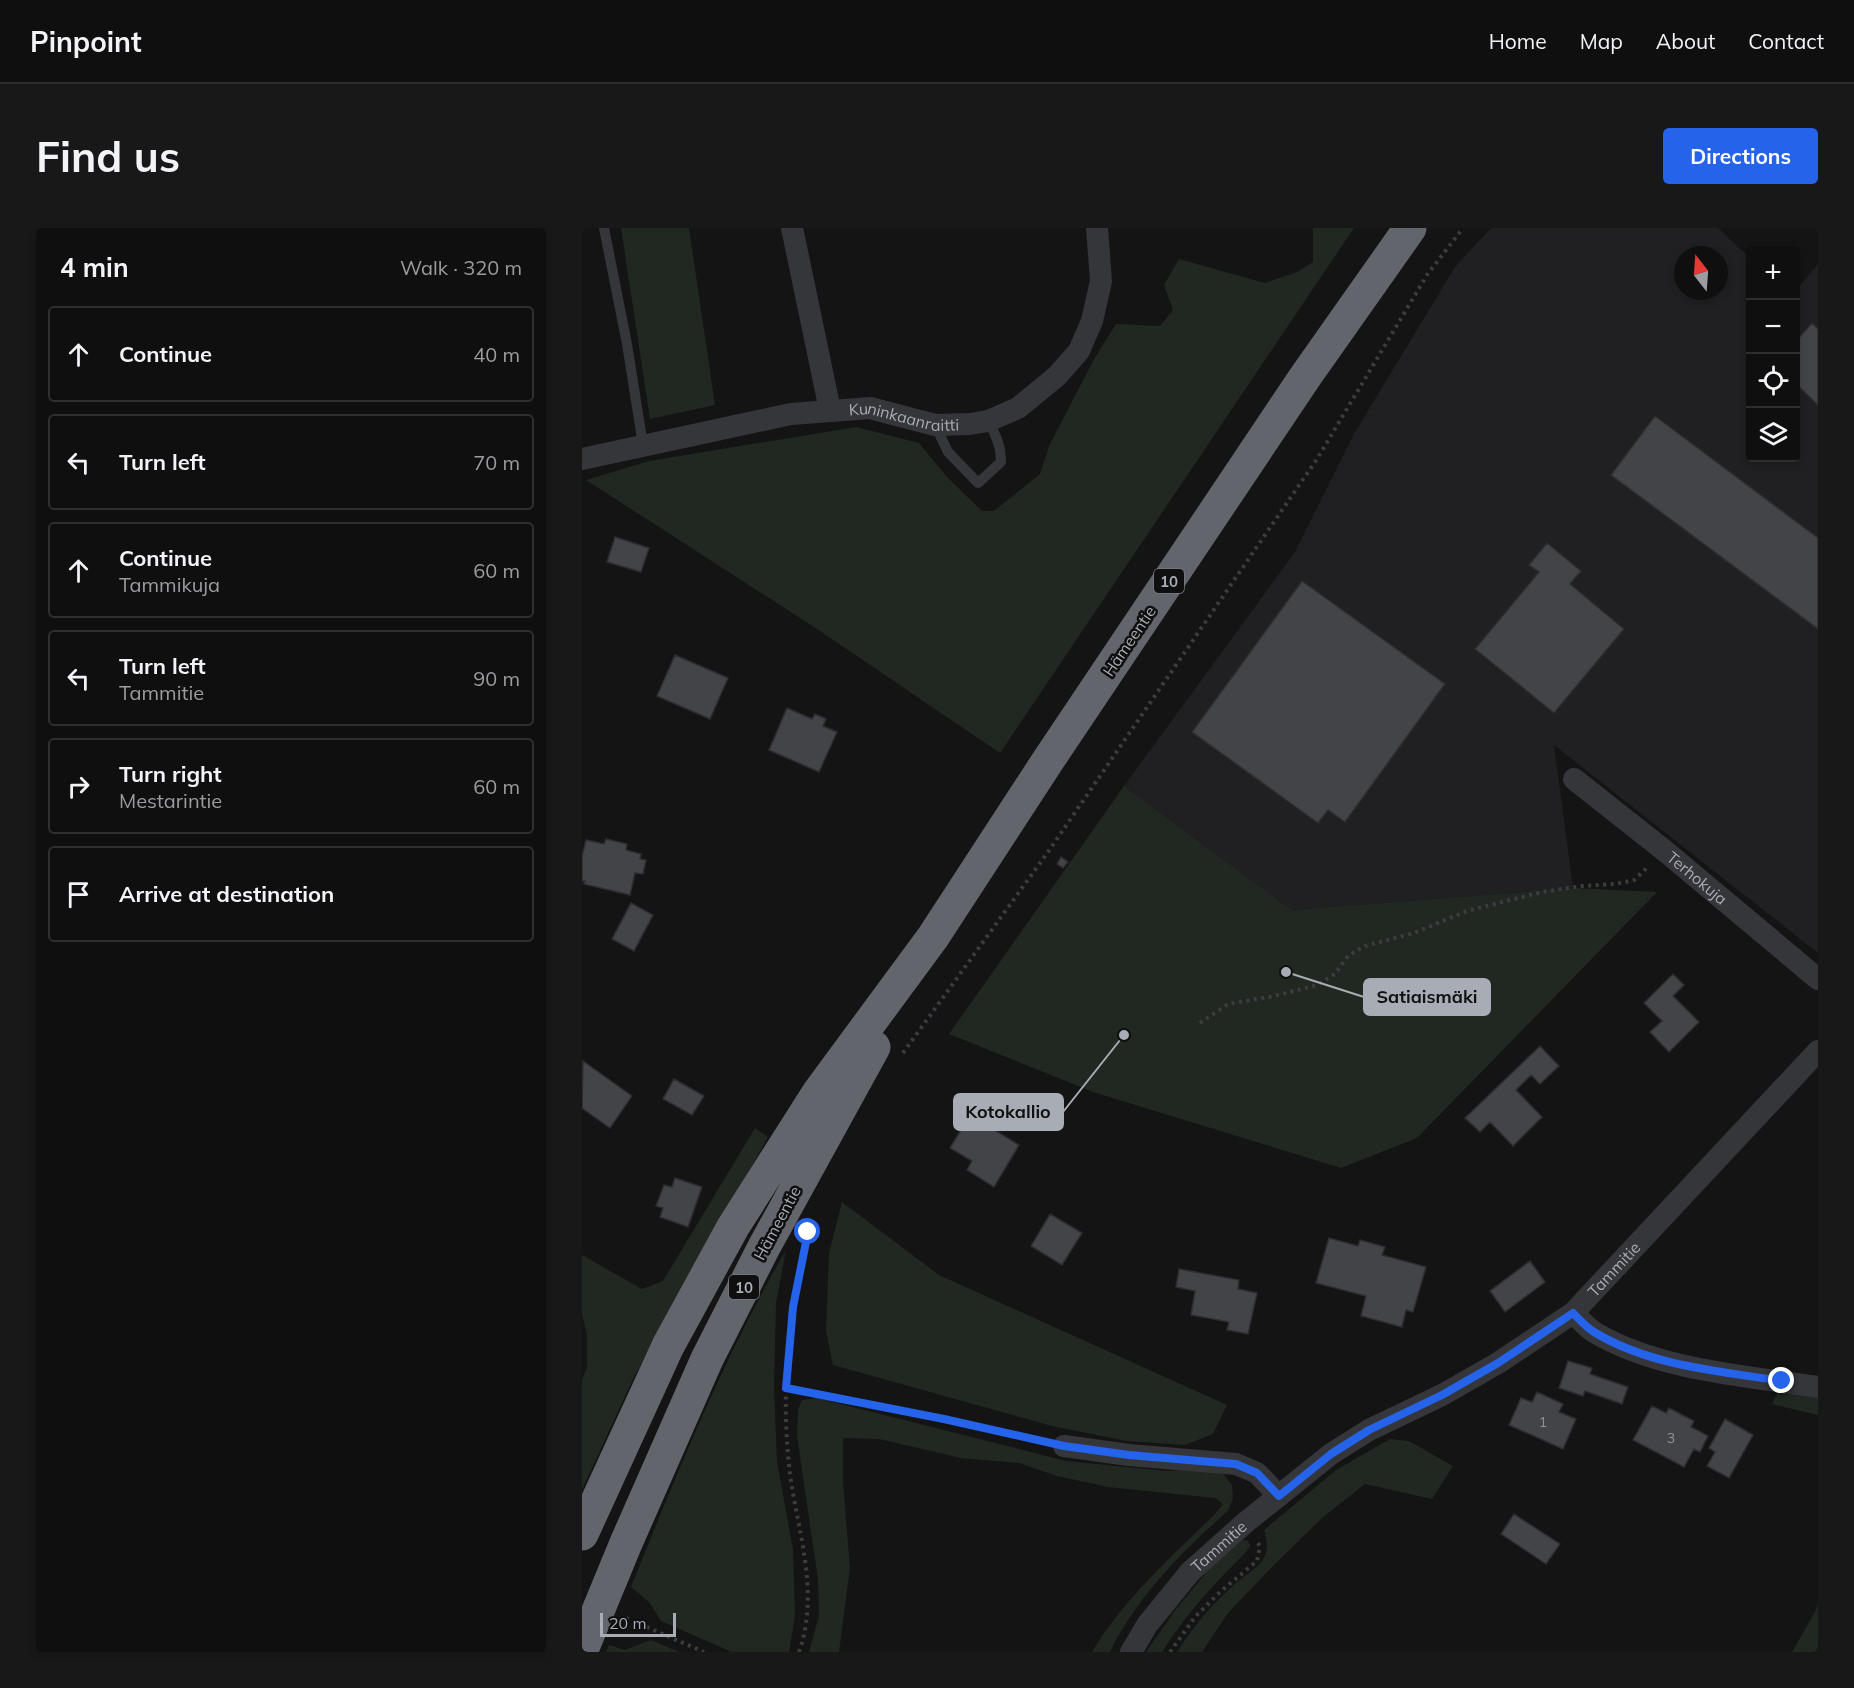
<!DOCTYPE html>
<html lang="en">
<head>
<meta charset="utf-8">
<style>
  body { margin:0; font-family:Mulish,sans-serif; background:#181819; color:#f1f3f6 }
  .controls { position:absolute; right:18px; top:18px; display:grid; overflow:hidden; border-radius:6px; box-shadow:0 3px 9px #0003 }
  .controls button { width:54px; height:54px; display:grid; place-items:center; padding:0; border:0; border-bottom:2px solid #2f2f30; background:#0f0f10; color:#f1f3f6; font:30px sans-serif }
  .compass { position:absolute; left:1092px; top:18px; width:54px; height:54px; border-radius:50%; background:#0f0f10; box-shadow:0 3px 9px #0003; rotate:343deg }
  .scale { position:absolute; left:18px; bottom:15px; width:76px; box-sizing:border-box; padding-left:6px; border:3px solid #a7acb5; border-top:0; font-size:16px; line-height:21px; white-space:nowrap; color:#a7acb5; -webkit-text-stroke:4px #0f0f10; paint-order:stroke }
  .stop { position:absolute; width:18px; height:18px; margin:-14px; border:4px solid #2563eb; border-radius:50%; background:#fff }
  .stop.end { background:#2563eb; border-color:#fff; box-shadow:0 2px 6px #0008 }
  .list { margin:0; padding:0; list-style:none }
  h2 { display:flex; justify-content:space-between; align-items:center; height:78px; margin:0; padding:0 24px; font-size:26px }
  h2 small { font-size:20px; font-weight:400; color:#9b9c9f }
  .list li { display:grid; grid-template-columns:39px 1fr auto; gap:18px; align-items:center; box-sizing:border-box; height:96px; margin:0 12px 12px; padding:0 12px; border:2px solid #2f2f30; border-radius:6px }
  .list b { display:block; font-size:22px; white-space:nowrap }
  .list p { margin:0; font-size:20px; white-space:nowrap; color:#9b9c9f }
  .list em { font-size:20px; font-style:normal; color:#9b9c9f }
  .icon { flex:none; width:33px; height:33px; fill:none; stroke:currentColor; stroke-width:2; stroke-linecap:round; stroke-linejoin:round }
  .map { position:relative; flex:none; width:1236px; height:1424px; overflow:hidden; border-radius:6px }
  header { display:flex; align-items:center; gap:36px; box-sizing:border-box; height:84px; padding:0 30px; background:#0f0f10; border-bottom:2px solid #2f2f30 }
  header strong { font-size:28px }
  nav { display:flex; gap:33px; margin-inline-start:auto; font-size:21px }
  .intro { display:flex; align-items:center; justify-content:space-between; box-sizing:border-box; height:144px; padding:0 36px }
  h1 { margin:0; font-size:42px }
  .button { padding:15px 27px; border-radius:6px; background:#2563eb; color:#fff; font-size:21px; font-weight:700 }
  main { display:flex; gap:36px; padding:0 36px }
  aside { flex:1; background:#0f0f10; border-radius:6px; box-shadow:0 3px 9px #0003 }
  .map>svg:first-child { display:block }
  .built { fill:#202022; fill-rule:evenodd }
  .green { fill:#202821 }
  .building { fill:#434448; stroke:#2e2e31; stroke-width:1.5 }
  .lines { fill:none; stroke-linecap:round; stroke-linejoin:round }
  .path { stroke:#3b3d41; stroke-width:4; stroke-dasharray:3 4.5; stroke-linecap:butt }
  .lane { stroke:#35363a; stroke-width:10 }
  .street { stroke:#35363a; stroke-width:22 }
  .highway { stroke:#62656b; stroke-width:33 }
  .route { stroke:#2563eb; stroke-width:8 }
  .labels { text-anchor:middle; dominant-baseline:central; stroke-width:5; stroke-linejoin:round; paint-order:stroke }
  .number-label { font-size:14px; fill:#8e929a }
  .shield { fill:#0f0f10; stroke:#797d84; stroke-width:1.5 }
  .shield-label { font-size:15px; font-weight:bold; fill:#a7acb5 }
  .street-label { font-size:16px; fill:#a7acb5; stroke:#0f0f10 }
  .leader { fill:none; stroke:#a7acb5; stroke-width:2 }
  .callout-dot { fill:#a7acb5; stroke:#0f0f10; stroke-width:2 }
  .callout { fill:#a7acb5; stroke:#a7acb5; stroke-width:2 }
  .callout-label { font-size:18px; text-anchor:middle; font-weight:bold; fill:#111 }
</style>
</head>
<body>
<header>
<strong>Pinpoint</strong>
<nav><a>Home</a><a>Map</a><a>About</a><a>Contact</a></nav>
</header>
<div class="intro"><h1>Find us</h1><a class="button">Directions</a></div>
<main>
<aside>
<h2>4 min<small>Walk · 320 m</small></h2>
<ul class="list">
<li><svg class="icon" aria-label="ahead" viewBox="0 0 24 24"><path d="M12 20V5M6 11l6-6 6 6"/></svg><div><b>Continue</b></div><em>40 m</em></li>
<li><svg class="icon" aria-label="left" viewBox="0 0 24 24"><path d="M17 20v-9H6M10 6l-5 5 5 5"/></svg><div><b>Turn left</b></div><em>70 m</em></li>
<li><svg class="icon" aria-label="ahead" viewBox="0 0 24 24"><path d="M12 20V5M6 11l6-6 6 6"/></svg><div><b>Continue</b><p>Tammikuja</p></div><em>60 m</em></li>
<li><svg class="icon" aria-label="left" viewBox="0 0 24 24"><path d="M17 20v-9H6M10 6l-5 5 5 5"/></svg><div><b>Turn left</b><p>Tammitie</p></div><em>90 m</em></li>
<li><svg class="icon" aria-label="right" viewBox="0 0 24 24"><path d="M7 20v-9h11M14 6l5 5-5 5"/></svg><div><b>Turn right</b><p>Mestarintie</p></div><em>60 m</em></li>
<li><svg class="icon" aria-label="arrive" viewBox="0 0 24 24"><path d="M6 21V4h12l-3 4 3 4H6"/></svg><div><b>Arrive at destination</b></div></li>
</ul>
</aside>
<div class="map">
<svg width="1236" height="1424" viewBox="0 0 1236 1424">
  <rect width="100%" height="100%" fill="#141415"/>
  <path class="built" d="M909,0h227l32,30v200h46v-168l22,-26v689l-264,-208 19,143 -281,22 -168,-124 171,-234 59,-118 101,-167zM1101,27h36v36h-36z"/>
  <path class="green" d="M39,0h68l26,177 -65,14z
    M731,0h41l-354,525 -186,-126 -228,-147 63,-19 207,-34 63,16 28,34 35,34h12l46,-37 9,-28 44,-85 23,-37 44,2 13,-16 -9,-25 15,-26 86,24 32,-11 16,-10z
    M542,558l168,124 281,-22 84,4 -240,246 -76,30 -248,-76 -144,-58z
    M173,900l13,9 -135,242 -51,111v-110l5,-13v-32l-5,-21v-59l60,34 21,-8z
    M260,974l97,73 288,130 -14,29 -28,11 -58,-4 -75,-15 -219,-61 -7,-34 3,-78z
    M204,1022l-10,53 -2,84 3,75 16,87 2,66 -6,37h-57l-71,-31 -11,-18 -19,-16c46,-114 93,-231 155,-337z
    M1197,1162l39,5v20l-46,-11z
    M235,1170l249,63 100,10 41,-2 16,5 9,11 1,13 -5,13c-44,38 -93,88 -118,141h-18c30,-51 80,-96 122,-137l9,-11 -8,-6 -107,-11 -51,-11 -38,-13 -58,-5 -82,-19 -36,-1v45l7,85 -11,84h-30l10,-36 -1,-37 -21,-143 1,-27 4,-9z
    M808,1211l19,2 44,25 -21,33 -67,-15 -43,34 -48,47 -46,48 -26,39h-25c15,-24 36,-49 57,-67 8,-8 21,-15 28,-24 7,-10 5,-21 2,-31l72,-60z
    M661,1312l5,1 2,5 -5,7c-32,32 -59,61 -83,99h-16l31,-44 33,-40z
    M1236,1375v49h-26l23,-40z
    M69,1412l28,12h-73l3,-7 16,5z"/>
  <path class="building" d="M1230,95l6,6v76l-22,-21v-43z
    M1073,188l163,122v91l-207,-154z
    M33,309l34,11 -8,24 -34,-10z
    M965,315l34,28 -11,13 54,45 -70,84 -79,-64 64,-77 -10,-7z
    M720,353l143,103 -100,138 -17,-12 -10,13 -126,-91z
    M93,427l53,23 -18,41 -53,-23z
    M205,480l25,11 3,-5 11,5 -3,7 14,6 -18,40 -50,-22z
    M24,611l21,5 -1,6 15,4 -1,5 6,1 -3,14 -8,-1 -5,22 -46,-11 1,-3h-3v-25l4,-16 18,4z
    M479,629l7,5 -5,6 -6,-4z
    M49,675l22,12 -19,36 -22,-12z
    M1091,746l11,11 -11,11 26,26 -30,30 -19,-20 12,-11 -18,-18z
    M958,818l19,20 -19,18 -9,-9 -15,15 26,27 -29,29 -23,-24 -10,10 -15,-14z
    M1,833l49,35 -22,32 -28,-20z
    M92,851l30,17 -12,19 -29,-16z
    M388,887l49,30 -25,42 -27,-17 5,-9 -22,-13z
    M93,950l27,9 -14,40 -28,-10 3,-9 -7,-2 8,-21 8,2z
    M468,986l32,19 -20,32 -31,-19z
    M747,1010l29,8 2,-6 25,7 -3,8 44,12 -13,45 -7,-2 -4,17 -41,-11 5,-20 -50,-13z
    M948,1033l15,21 -40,30 -15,-21z
    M597,1041l60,11 -1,9 19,4 -9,41 -21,-4 2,-8 -38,-7 4,-24 -19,-4z
    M986,1133l24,7 -2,6 38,13 -6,17 -37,-13 -2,5 -24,-8z
    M955,1164l26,12 -4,8 17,7 -13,30 -54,-24 12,-27 11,4z
    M1070,1178l14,7 3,-5 25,13 -3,6 17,9 -8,16 -6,-3 -10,18 -51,-27z
    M1143,1191l28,16 -24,43 -22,-12 8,-14 -6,-4z
    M932,1286l46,30 -14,20 -45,-30z"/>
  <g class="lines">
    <path class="path" d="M618,795l28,-19 46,-8 43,-11 18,-11 13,-18 17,-10 49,-13 53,-22 75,-19 40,-6 33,-2 19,-4 15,-14
      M321,825l145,-201 269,-393 110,-184 36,-47
      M204,1160l257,53
      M44,1390l78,34
      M217,1424c20,-57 1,-113 -8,-171 -9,-66 -6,-133 6,-199 3,-18 6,-36 13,-53
      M588,1424l25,-35 26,-26 36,-30 3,-15 -3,-4"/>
    <path class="lane" d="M22,0l23,116 16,101
      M353,197l13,27 30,31 23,-21c0,-16 -5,-27 -13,-41"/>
    <g class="street">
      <path d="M210,0l38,182"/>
      <path id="s1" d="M0,231l209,-45 79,-6 65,17 35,-1 18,-3 30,-13 39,-32 22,-25 13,-30 9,-40 -4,-53"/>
      <path id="s2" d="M992,551l91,72 153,128"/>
      <path d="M991,1085c7,6 13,14 21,19 63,38 152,44 224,55"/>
      <path d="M482,1218l65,9 107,9 21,9 22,23"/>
      <path id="s3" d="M549,1424l16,-27 43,-53 56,-50 85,-68 38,-24 73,-35 56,-32 75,-50 245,-262"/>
    </g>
    <path class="highway" d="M0,1306l86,-188 65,-119 85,-134 115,-156 116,-178 256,-382 105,-149
      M0,1422l44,-107 81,-184 57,-112 110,-200"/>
  </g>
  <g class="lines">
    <path class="route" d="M226,1004l-15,75 -7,81 158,31 120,27 65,9 107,9 21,9 22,23 52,-42 38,-24 73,-35 56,-32 75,-50c6,6 13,14 21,19 56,34 124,39 188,49"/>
  </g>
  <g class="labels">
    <g class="number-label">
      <text x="961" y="1194">1</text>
      <text x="1089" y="1210">3</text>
    </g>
    <g class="shield">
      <rect x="572" y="341" width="30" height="24" rx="4.5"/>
      <rect x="147" y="1047" width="30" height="24" rx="4.5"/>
    </g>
    <g class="shield-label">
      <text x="587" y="353">10</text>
      <text x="162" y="1059">10</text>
    </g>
    <g class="street-label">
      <text stroke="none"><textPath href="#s1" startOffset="328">Kuninkaanraitti</textPath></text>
      <text transform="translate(547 413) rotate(-56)">Hämeentie</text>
      <text stroke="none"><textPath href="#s2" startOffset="158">Terhokuja</textPath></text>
      <text transform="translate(195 995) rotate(-62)">Hämeentie</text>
      <text stroke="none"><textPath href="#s3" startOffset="624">Tammitie</textPath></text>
      <text stroke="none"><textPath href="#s3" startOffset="138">Tammitie</textPath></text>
    </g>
  </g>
  <path class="leader" d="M704 744L782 769M542 807L481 884"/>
  <g class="callout-dot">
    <circle cx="704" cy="744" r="6"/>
    <circle cx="542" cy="807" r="6"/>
  </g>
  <g class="callout">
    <rect x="782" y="751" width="126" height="36" rx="6"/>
    <rect x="372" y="866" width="109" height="36" rx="6"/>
  </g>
  <g class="callout-label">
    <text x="845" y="775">Satiaismäki</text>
    <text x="426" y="890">Kotokallio</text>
  </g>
</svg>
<div class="controls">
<button>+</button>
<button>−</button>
<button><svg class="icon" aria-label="locate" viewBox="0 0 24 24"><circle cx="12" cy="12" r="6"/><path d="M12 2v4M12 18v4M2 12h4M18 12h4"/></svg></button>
<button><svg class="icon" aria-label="layers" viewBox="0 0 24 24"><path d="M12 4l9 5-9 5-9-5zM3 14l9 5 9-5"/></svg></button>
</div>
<svg class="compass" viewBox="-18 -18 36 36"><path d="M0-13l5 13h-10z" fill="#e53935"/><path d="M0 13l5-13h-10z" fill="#9b9c9f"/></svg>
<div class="scale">20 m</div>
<div class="stop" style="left:226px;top:1004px"></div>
<div class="stop end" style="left:1200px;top:1153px"></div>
</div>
</main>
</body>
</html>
